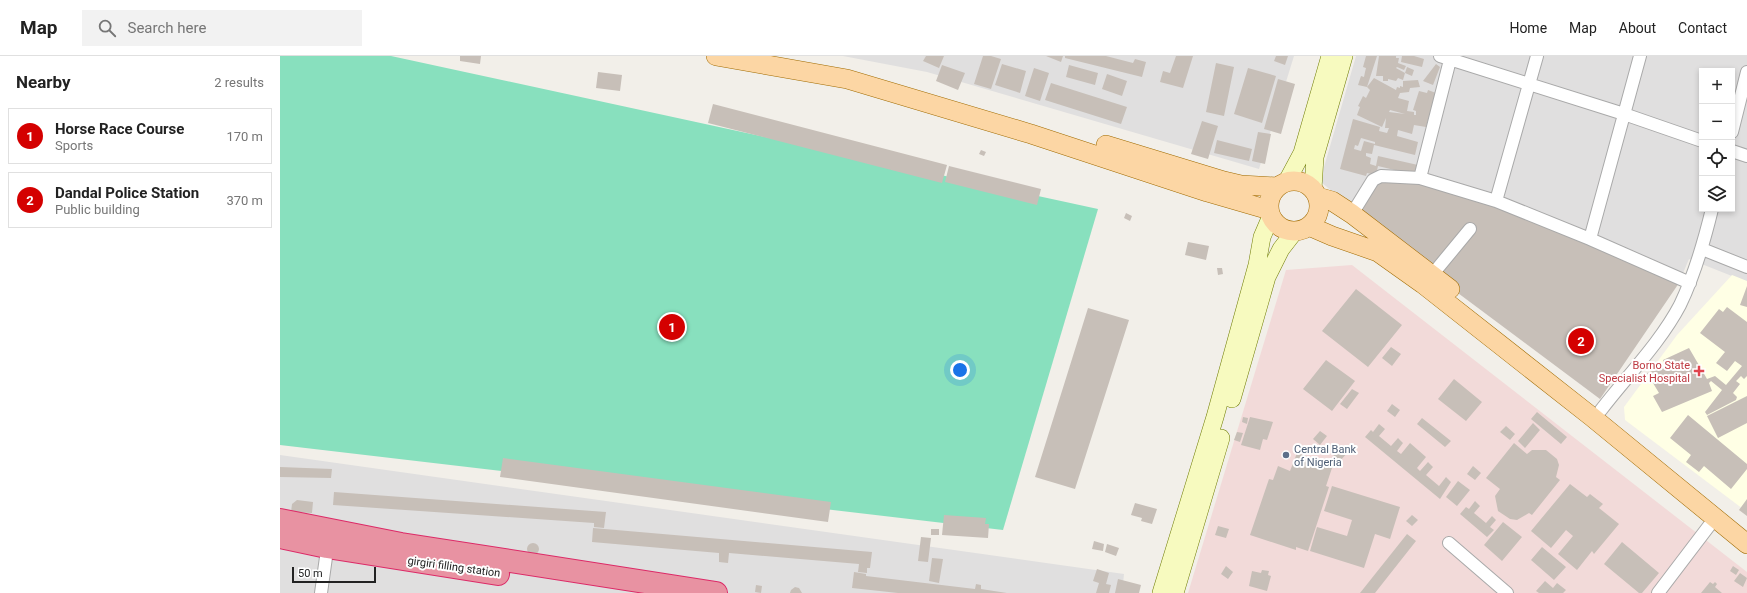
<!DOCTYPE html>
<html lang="en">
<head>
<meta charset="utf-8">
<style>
  body { margin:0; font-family:Roboto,sans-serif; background:#f2f2f2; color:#222 }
  .controls { position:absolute; right:12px; top:12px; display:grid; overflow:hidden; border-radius:0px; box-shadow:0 2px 6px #0003 }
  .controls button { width:36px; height:36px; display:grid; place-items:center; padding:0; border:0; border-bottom:1px solid #e0e0e0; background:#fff; color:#222; font:20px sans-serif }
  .scale { position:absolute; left:12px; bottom:10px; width:84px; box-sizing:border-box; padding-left:4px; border:2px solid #222; border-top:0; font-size:11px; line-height:14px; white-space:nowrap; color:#222; -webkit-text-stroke:3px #fff; paint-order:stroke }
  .you { position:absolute; left:680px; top:314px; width:14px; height:14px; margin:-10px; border:3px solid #fff; border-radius:50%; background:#1a73e8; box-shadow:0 0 0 6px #1a73e833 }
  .badge { display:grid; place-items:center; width:26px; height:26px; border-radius:50%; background:#d40000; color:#fff; font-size:13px; font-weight:700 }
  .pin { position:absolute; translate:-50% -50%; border:2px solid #fff; box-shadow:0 1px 4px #0006 }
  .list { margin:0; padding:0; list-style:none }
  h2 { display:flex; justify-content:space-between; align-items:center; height:52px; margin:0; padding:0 16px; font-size:17px }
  h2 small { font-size:13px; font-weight:400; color:#767676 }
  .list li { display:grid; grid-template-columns:26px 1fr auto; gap:12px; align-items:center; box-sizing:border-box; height:56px; margin:0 8px 8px; padding:0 8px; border:1px solid #e0e0e0; border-radius:0px }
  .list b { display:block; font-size:15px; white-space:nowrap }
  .list p { margin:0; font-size:13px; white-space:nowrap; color:#767676 }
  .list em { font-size:13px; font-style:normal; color:#767676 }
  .icon { flex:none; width:22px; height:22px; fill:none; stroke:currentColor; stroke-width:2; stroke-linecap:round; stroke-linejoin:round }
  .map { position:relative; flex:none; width:1467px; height:537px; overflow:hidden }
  header { display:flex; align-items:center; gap:24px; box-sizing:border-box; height:56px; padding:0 20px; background:#fff; border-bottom:1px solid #e0e0e0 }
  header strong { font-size:19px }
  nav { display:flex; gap:22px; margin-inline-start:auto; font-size:14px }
  .search { width:280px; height:36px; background:#f2f2f2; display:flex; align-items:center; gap:10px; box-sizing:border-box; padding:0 14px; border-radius:0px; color:#767676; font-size:15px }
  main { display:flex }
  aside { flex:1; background:#fff }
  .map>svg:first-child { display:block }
  .residential { fill:#e0dfdf; fill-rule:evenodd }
  .commercial { fill:#f2dad9 }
  .education { fill:#ffffe5 }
  .pitch { fill:#88e0be }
  .building { fill:#c7bfb8; fill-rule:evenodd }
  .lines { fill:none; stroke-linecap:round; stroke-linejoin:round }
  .street-casing { stroke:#a9a9a9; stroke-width:14 }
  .secondary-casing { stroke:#707d05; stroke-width:18 }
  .primary-casing { stroke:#a06b00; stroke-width:20 }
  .highway-casing { stroke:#dc2a67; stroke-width:24 }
  .street { stroke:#fff; stroke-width:12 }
  .secondary { stroke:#f7fabf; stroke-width:17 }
  .primary { stroke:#fcd6a4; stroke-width:19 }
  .highway { stroke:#e892a2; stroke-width:22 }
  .health-dot { fill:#e0444e; stroke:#fff; stroke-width:1.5 }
  .service-dot { fill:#5c6f8a; stroke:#fff; stroke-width:1.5 }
  .labels { text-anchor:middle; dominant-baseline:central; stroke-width:4; stroke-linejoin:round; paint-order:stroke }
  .health-label { font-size:11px; fill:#be3a42; stroke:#fff; text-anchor:end }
  .service-label { font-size:11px; fill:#4e5e75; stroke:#fff; text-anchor:start }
  .street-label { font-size:11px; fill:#222; stroke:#fff }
</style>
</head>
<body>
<header>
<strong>Map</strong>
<div class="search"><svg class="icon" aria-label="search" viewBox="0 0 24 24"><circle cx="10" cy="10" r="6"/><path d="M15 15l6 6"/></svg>Search here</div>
<nav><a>Home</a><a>Map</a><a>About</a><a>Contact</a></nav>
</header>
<main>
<aside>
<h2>Nearby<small>2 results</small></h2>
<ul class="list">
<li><span class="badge">1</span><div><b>Horse Race Course</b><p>Sports</p></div><em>170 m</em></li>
<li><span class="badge">2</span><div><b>Dandal Police Station</b><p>Public building</p></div><em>370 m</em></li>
</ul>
</aside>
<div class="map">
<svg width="1467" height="537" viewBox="0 0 1467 537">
  <rect width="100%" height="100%" fill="#f2efe9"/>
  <path class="residential" d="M563,0h451l-35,113 -332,-97z
    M1076,0h391v226l-58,-23 -8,19 -185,-77 -146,6 -30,-26zM1422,15h30v138h-30z
    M0,399l844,119 -2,19h-842z"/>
  <path class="commercial" d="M1072,209l395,307v21h-559l98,-323z"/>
  <path class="education" d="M1452,219l15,6v231l-122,-92 -1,-13 53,-72z"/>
  <path class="pitch" d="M0,0h111l707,153 -95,321 -723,-85z"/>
  <path class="building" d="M180,0h21l-1,8 -20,-3z
    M646,0h18l-5,12 -16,-7z
    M703,0h8l10,3 -10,30 -17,-5z
    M766,0h17l-2,6z
    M785,0h41l27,7 2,-4 11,3 -4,15 -77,-19z
    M896,0h17l-10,32 -23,-6 3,-11 7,2z
    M996,0h12l-3,9 -11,-4z
    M1086,0h11l-10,31 -9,-2 3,-9 3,1 1,-5 1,-4 -3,-1z
    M1099,0h17v2h3l-1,5 8,3 -2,4 -7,-3 -1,1 9,5 -2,7 -5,-2 -2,3 -8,-2v2h-5v-5h-7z
    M1122,0h12l10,3 -2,8 -21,-5z
    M936,7l18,4 -10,49 -18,-4z
    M722,8l24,7 -6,22 -25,-8z
    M1156,8l4,3 -7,18 -10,-4z
    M662,9l23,8 -7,17 -22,-9z
    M789,9l29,8 -3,12 -29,-8z
    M1127,11l7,3 -2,6 -7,-3z
    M754,12l15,5 -9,28 -15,-5z
    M968,12l28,8 -14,47 -28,-9z
    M318,16l24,3 -2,16 -24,-3z
    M827,18l20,7 -5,15 -20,-7z
    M1094,22l22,12 1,-3 3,1v-2l3,1v-6l15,-1 2,7 -10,1 -1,4 -9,1 -2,5 11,3 -2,10 7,1v3h2v-4l-3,-1 6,-19 8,2 1,-3 8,3 -10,34 -12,-2 -2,9 -14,-4 -1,6 21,6 -3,13 -41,-10 -2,9 -6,-1v3l5,2 -1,6 6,2 2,-10 40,9 -3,10 -37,-9 -2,9 -9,-2 -1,3 -26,-7 13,-50 27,8 -1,4 8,2 2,-5h-4l1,-10 -4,9 -25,-12 3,-8 -2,-1 5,-10 3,2 4,-8 -3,-3zM1110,54l15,4 -16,-2zM1081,82l14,4v2l-11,-3 -3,10 -7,-2 1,-4 3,1z
    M998,23l17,5 -14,50 -17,-5z
    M771,27l76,24 -6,17 -76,-24z
    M433,48l234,61 -5,18 -234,-60z
    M922,65l16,5 -10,33 -17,-5z
    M978,76l13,2 -6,30 -13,-3z
    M937,84l35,9 -3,12 -35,-8z
    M701,94l5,2 -2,4 -5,-2z
    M669,110l92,23 -4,16 -92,-23z
    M1140,122l170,66 89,39 -79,116 -248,-185 21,-34z
    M846,157l6,3 -2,5 -6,-3z
    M908,186l21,4 -3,14 -21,-5z
    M937,212h5l1,6 -5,1z
    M1467,230v21l-7,-2z
    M1076,233l46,36 -34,42 -46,-36z
    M1447,251l20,15v54l-3,3 -3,-3 -5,5 4,3 -7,9 4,4 -1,3 -29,15 -2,-3 17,-22 -11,-9 -2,2 3,8 -50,21 -9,-16 6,-3 -12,-20 18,-7 -2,-6 26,-12 18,31 8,-3 11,9 16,-19 -7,-5 -8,10 -11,-8 9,-11 -25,-19 19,-24 4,3z
    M808,252l41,12 -54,169 -40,-12z
    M1111,291l10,7 -9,12 -10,-8z
    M1046,304l29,21 -23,30 -29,-22z
    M1174,323l28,23 -16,19 -28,-22z
    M1072,333l7,4 -12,16 -7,-5z
    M1467,340v27l-29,15 -11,-22z
    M1112,348l8,6 -5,7 -8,-6z
    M1257,356l30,25 -6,7 -30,-25z
    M1408,359l59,49v5l-16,20 -27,-23 -5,6 -13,-10 5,-7 -21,-17z
    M963,361l5,1 -1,6 -5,-2z
    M970,361l23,5 -6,18 -4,-1 -3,11 -19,-5z
    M1142,362l29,23 -6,6 -28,-23z
    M1253,367l7,7 -15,18 -7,-7z
    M1099,368l6,5 -6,7 12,10 7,-8 5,5 -6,8 4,3 9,-11 16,14 -9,11 3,3 8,-9 5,5 -7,8 13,11 7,-9 5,5 -11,17 -75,-62 6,-7 2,2z
    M1226,370l9,8 -5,6 -10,-8z
    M1040,375l7,5 -7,9 -7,-6z
    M957,376l6,1 -3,9 -6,-2z
    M1234,387l13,11 5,-4h14l11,9 2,6 -3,12 4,3 -28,35 -3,-2 -12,7 -7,-1 -12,-8 -3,-15 5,-7 -14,-11z
    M1059,389l9,7 -8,9 -8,-7z
    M1017,397l36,12 -7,21 3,1 -21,64 -12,-4v3l-46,-15 19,-56 4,1 5,-14 12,5z
    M223,402l328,44 -3,20 -328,-45z
    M1193,410l8,7 -6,7 -8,-6z
    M0,411l52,2 -1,9 -51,-1z
    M1178,425l12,9 -13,16 -11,-9z
    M1290,428l17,13 3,-3 13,10 -4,4 20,16 -25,30 -2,-3 -15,19 -19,-16 15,-18 -7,-6 -15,18 -20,-17z
    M1052,430l68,21 -10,32 -15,-5 -11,34 -54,-17 7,-24 30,9 5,-16 -28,-9z
    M54,436l272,20 -2,16 -10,-1v-4l-261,-18z
    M1467,443v17l-8,-6z
    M17,444l16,2 -1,11 -21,-1 1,-8z
    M1195,445l5,5 -6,7 12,10 6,-7 4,4 -6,7 4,3 -7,7 -27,-23 6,-7 3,2z
    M855,447l22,6 -5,15 -11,-3 1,-3 -11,-3z
    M664,459l42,3 -1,6h4l-1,14 -46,-3z
    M1132,459l6,5 -6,6 -6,-5z
    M1223,466l19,15 -20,24 -18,-16z
    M938,470l11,3 -3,9 -11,-3z
    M313,472l279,24 -2,16h-3v5l-9,-1 1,-8 -130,-11 -1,10 -9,-1v-9l-127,-11z
    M651,473h8v6h-8z
    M1127,478l9,7 -41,52h-15z
    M641,481l10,1 -3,24 -10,-1z
    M814,485l10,3 -1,7 -11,-2z
    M1342,486l37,31 -17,20h-3l-35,-29z
    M247 493a6 6 0 1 1 12 0a6 6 0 1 1-12 0Z
    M827,488l12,4 -3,8 -11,-4z
    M1262,491l24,20 -12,13 -23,-20z
    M652,502l11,1 -4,24 -10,-2z
    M946,510l7,6 -5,7 -7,-5z
    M1453,510l6,4 -3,5 -6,-4z
    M817,513l12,4 -3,11 5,1 -2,8h-13l3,-10 -6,-2z
    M982,514l7,1 -1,4 3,1 -4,15 -18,-5 3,-15 9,2z
    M574,516l12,2v2l109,13 1,-5 5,1v4l26,4h-109l-46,-5z
    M1460,517l7,5 -4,9 -9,-6z
    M838,523l23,6 -2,8h-24z
    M1265,525l8,7 4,-5 9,7 -3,3h-24l-3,-2z
    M1430,526l3,2 2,-2 2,2 -2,3 7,6h-21z
    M476,529l6,1 -1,7 -6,-1z
    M515,531l4,1 3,5h-12l1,-3z"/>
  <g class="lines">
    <g class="street-casing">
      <path id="street" d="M1160,0l184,58 78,27
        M1452,76l15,-60
        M1452,95l15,5
        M1140,122l31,-122
        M1216,145l41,-145
        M1072,158l21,-34 8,-4 39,2 76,23 94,38 100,44
        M1310,183l50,-183
        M1422,193l45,18
        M1152,219l38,-46
        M1321,354c26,-34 59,-67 79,-105 15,-31 24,-63 32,-96
        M1169,487l58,50
        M41,537l7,-50
        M1378,537l57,-75"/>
    </g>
    <g class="secondary-casing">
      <path id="secondary" d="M1007,125l15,-28 28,-97
        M1033,133l2,-32 29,-101
        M952,343l35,-122 14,-28 14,-18
        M881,537l54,-176 42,-152 5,-28 9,-21
        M895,537l46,-155"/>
    </g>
    <g class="primary-casing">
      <path id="primary" d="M436,0l131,23 184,55 176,58 62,18
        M826,89l118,36 17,4 36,2
        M989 150a25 25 0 1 1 50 0a25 25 0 1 1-50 0Z
        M1038,141l14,4 20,13 98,75
        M1029,170l23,10 46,16 45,32 169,133 155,127"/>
    </g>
    <g class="highway-casing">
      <path id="highway" d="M0,464l121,24 315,49
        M0,481l47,10 171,27"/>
    </g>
    <use href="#street" class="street"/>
    <use href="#secondary" class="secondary"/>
    <use href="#primary" class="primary"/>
    <use href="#highway" class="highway"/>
  </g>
  <path class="health-dot" d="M1417 309h4v4h4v4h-4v4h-4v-4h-4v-4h4z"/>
  <circle class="service-dot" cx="1006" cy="399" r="4"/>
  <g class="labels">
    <g class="health-label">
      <text x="1410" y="309">Borno State<tspan x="1410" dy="13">Specialist Hospital</tspan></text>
    </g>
    <g class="service-label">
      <text x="1014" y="393">Central Bank<tspan x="1014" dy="13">of Nigeria</tspan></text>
    </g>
    <g class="street-label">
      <text transform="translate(174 511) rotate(8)">girgiri filling station</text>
    </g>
  </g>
</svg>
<div class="controls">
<button>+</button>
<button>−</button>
<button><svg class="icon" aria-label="locate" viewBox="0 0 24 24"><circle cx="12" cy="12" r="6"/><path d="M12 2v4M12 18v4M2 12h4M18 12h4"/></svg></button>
<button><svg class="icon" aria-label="layers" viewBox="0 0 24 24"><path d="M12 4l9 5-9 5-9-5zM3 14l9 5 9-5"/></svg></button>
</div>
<div class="scale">50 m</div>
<div class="you"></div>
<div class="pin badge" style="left:392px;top:271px">1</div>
<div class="pin badge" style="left:1301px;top:285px">2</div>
</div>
</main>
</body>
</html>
